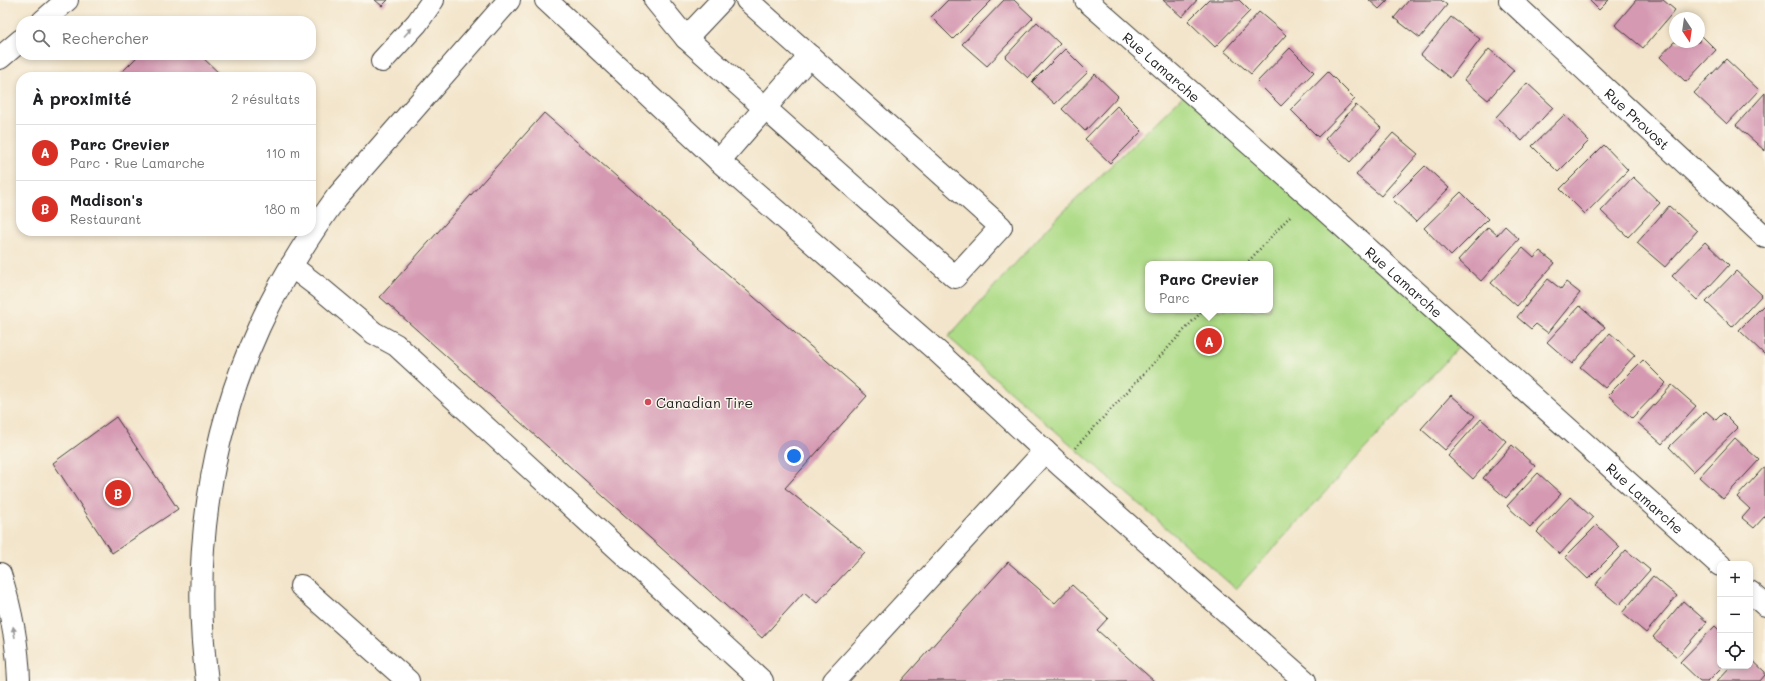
<!DOCTYPE html>
<html lang="fr">
<head>
<meta charset="utf-8">
<style>
  body { margin:0; font-family:Mali,sans-serif; background:#f2f2f2; color:#202124 }
  .controls { position:absolute; right:12px; bottom:12px; display:grid; overflow:hidden; border-radius:8px; box-shadow:0 2px 6px #0003 }
  .controls button { width:36px; height:36px; display:grid; place-items:center; padding:0; border:0; border-bottom:1px solid #e0e0e0; background:#fff; color:#202124; font:20px sans-serif }
  .compass { position:absolute; left:1669px; top:12px; width:36px; height:36px; border-radius:50%; background:#fff; box-shadow:0 2px 6px #0003; rotate:167deg }
  .you { position:absolute; left:794px; top:456px; width:14px; height:14px; margin:-10px; border:3px solid #fff; border-radius:50%; background:#1a73e8; box-shadow:0 0 0 6px #1a73e833 }
  .badge { display:grid; place-items:center; width:26px; height:26px; border-radius:50%; background:#d93025; color:#fff; font-size:13px; font-weight:700 }
  .pin { position:absolute; translate:-50% -50%; border:2px solid #fff; box-shadow:0 1px 4px #0006 }
  .popup { position:absolute; left:1145px; top:261px; width:128px; height:52px; box-sizing:border-box; display:grid; place-content:center; border-radius:8px; background:#fff; filter:drop-shadow(0 1px 3px #0005); font-size:13px; white-space:nowrap; color:#757577 }
  .popup b { font-size:15px; color:#202124 }
  .popup::after { content:''; position:absolute; left:50%; top:100%; margin-left:-8px; border:8px solid transparent; border-top-color:#fff }
  .list { margin:0; padding:0; list-style:none }
  h2 { display:flex; justify-content:space-between; align-items:center; height:52px; margin:0; padding:0 16px; font-size:17px }
  h2 small { font-size:13px; font-weight:400; color:#757577 }
  .list li { display:grid; grid-template-columns:26px 1fr auto; gap:12px; align-items:center; box-sizing:border-box; height:56px; padding:0 16px; border-top:1px solid #e0e0e0 }
  .list b { display:block; font-size:15px; white-space:nowrap }
  .list p { margin:0; font-size:13px; white-space:nowrap; color:#757577 }
  .list em { font-size:13px; font-style:normal; color:#757577 }
  .icon { flex:none; width:22px; height:22px; fill:none; stroke:currentColor; stroke-width:2; stroke-linecap:round; stroke-linejoin:round }
  .map { position:relative; flex:none; width:1765px; height:681px; overflow:hidden }
  .search { position:absolute; background:#fff; box-shadow:0 2px 6px #0003; left:16px; top:16px; width:300px; height:44px; display:flex; align-items:center; gap:10px; box-sizing:border-box; padding:0 14px; border-radius:16px; color:#757577; font-size:15px }
  .panel { position:absolute; background:#fff; box-shadow:0 2px 6px #0003; left:16px; top:72px; width:300px; height:164px; border-radius:16px }
  .map>svg:first-child { display:block }
  .green { fill:#aedb87; stroke:#657c52; fill-rule:evenodd }
  .building { fill:#d59ab2 }
  .lines { fill:none; stroke-linecap:round; stroke-linejoin:round }
  .minor-casing { stroke:#3c3a36; stroke-width:24 }
  .major-casing { stroke:#3c3a36; stroke-width:24 }
  .path { stroke:#3c3a36; stroke-width:2.5; stroke-dasharray:1 3; stroke-linecap:butt }
  .minor { stroke:#fff; stroke-width:22 }
  .major { stroke:#fff; stroke-width:22 }
  .oneway { fill:#999 }
  .poi-dot { fill:#d1495b; stroke:#fbf7ec; stroke-width:1.5 }
  .labels { text-anchor:middle; dominant-baseline:central; stroke-width:3; stroke-linejoin:round; paint-order:stroke }
  .street-label { font-size:14px; fill:#1c1c1c; stroke:#fbf7ec }
  .poi-label { font-size:14px; fill:#1c1c1c; stroke:#fbf7ec; text-anchor:start }
</style>
</head>
<body>
<div class="map">
<svg width="1765" height="681" viewBox="0 0 1765 681">
  <rect width="100%" height="100%" fill="#fbf7ec"/>
  <filter id="ink" filterUnits="userSpaceOnUse"><feTurbulence type="fractalNoise" baseFrequency=".025" numOctaves="2"/><feDisplacementMap in="SourceGraphic" scale="8" xChannelSelector="R" yChannelSelector="G"/><feConvolveMatrix kernelMatrix="1 2 1 2 8 2 1 2 1" color-interpolation-filters="sRGB"/></filter>
  <filter id="wash" filterUnits="userSpaceOnUse"><feTurbulence type="fractalNoise" baseFrequency=".012" numOctaves="4" result="noise"/><feDisplacementMap in="SourceGraphic" scale="16" xChannelSelector="R" yChannelSelector="G"/><feGaussianBlur stdDeviation="0.9" result="paint"/><feColorMatrix in="noise" values="0 0 0 0 0 0 0 0 0 0 0 0 0 0 0 0 0 1.4 0 .05"/><feComposite in="paint" operator="in"/></filter>
  <g filter="url(#wash)">
    <rect width="100%" height="100%" fill="#f3e5cb"/>
    <path class="green" d="M1188,91l280,246 -232,252 -288,-252 107,-117zM1148,264h122v46h-122z"/>
    <g id="blocks">
      <path class="building" d="M375,0h13l-6,6z
        M948,0h44l-39,39 -22,-22z
        M1004,0h10l19,18 -46,48 -25,-22z
        M1163,0h34l-15,17z
        M1209,0h30l11,11 -35,36 -27,-26z
        M1369,0h19l-9,9z
        M1409,0h32l6,5 -27,33 -26,-20z
        M1589,0h20l-10,10z
        M1636,0h27l12,10 -32,38 -28,-23z
        M1259,12l27,23 -35,39 -27,-23z
        M1451,17l29,22 -30,39 -29,-23z
        M1037,22l23,22 -32,34 -23,-21z
        M1699,33l17,17 -30,32 -26,-25 14,-15h25z
        M1290,48l24,24 -33,34 -24,-24z
        M1065,49l23,23 -33,32 -23,-22z
        M1489,49l25,21 -26,30 -24,-20z
        M139,55h61l23,22h-106z
        M1726,59l33,31 -32,34 -33,-31z
        M1328,72l27,27 -37,38 -27,-27z
        M1095,74l23,22 -33,35 -23,-22z
        M1527,83l26,24 -31,34 -26,-24z
        M1765,93v58l-29,-26z
        M1356,105l25,23 -31,34 -25,-23z
        M1117,106l25,25 -32,32 -25,-24z
        M544,113l323,283 -82,92 80,64 -48,51 -13,-11 -42,46 -382,-341z
        M1564,115l25,26 -31,31 -26,-26z
        M1393,133l25,21 -37,42 -25,-21z
        M1604,145l24,25 -43,44 -25,-25z
        M1425,166l24,22 -33,34 -24,-23z
        M1633,177l27,26 -32,34 -27,-26z
        M1461,192l27,27 -37,37 -27,-28z
        M1669,206l28,25 -32,36 -28,-24z
        M1505,226l14,13 -38,42 -23,-21 30,-33 9,8z
        M1705,242l24,23 -32,35 -25,-24z
        M1523,248l11,10 6,-7 15,12 -38,43 -26,-23z
        M1736,271l26,24 -30,32 -26,-25z
        M1548,279l13,10 5,-7 14,11 -32,40 -12,-9 -5,5 -14,-12z
        M1765,304v51l-26,-25z
        M1580,306l25,21 -33,37 -25,-22z
        M1610,333l25,22 -30,33 -25,-21z
        M1643,360l23,23 -34,35 -24,-23z
        M1672,385l24,21 -34,38 -24,-21z
        M1451,395l24,21 -30,34 -24,-21z
        M1706,411l10,9 7,-7 15,15 -45,44 -24,-25z
        M116,417l62,92 -66,44 -59,-90z
        M1481,419l25,22 -33,38 -25,-23z
        M1735,438l24,22 -36,39 -24,-22z
        M1512,445l23,21 -29,32 -23,-20z
        M1765,466v50l-11,12 -12,-10 8,-9 -13,-12z
        M1538,473l23,21 -31,33 -23,-21z
        M1570,497l23,21 -33,36 -23,-22z
        M1597,525l23,22 -32,32 -23,-22z
        M1626,550l24,20 -31,35 -24,-20z
        M1008,562l47,41 17,-18 36,33 -11,12 57,51h-253z
        M1653,576l24,20 -31,37 -24,-20z
        M1683,601l24,21 -30,35 -24,-20z
        M1715,626l5,5v35h3l-15,15h-8l-20,-19z
        M1750,658l15,14v3l-5,6h-43l14,-15h19z"/>
    </g>
  </g>
  <g filter="url(#ink)">
    <use href="#blocks" fill-opacity="0" stroke="#3c3a36" stroke-width="1"/>
    <g class="lines">
      <g class="minor-casing">
        <g id="minor">
          <path d="M546,0l173,161 219,191 122,113 245,216"/>
          <path d="M655,0l31,38 269,239 46,-50 -254,-227"/>
          <path id="s1" d="M1086,0l223,196 411,369"/>
          <path id="s2" d="M1510,0l255,237"/>
          <path d="M43,21l24,-21"/>
          <path d="M686,38l36,-38"/>
          <path d="M0,58l21,-18"/>
          <path d="M382,61l35,-38 16,-23"/>
          <path d="M719,161l91,-105"/>
          <path d="M291,266l29,22 54,45 22,12 366,336"/>
          <path d="M301,586l107,95"/>
          <path d="M1750,592l15,13"/>
          <path d="M207,681c-16,-119 2,-245 52,-354 21,-46 48,-89 78,-130l172,-197"/>
          <path d="M834,681l211,-230"/>
        </g>
      </g>
      <g class="major-casing">
        <path id="major" d="M0,574c11,35 18,70 19,107"/>
      </g>
      <path class="path" d="M1246,264l46,-50
        M1075,448l128,-138"/>
      <use href="#minor" class="minor"/>
      <use href="#major" class="major"/>
    </g>
    <defs><path id="oneway-solid" d="M-6-.8H1V-3.2L6.5 0L1 3.2V.8H-6Z"/></defs>
    <g class="oneway">
      <use href="#oneway-solid" transform="translate(408 32) rotate(-48)"/>
      <use href="#oneway-solid" transform="translate(14 632) rotate(-99)"/>
    </g>
  </g>
  <circle class="poi-dot" cx="648" cy="402" r="4"/>
  <g class="labels">
    <g class="street-label">
      <text stroke="none"><textPath href="#s1" startOffset="101">Rue Lamarche</textPath></text>
      <text stroke="none"><textPath href="#s2" startOffset="174">Rue Provost</textPath></text>
      <text stroke="none"><textPath href="#s1" startOffset="425">Rue Lamarche</textPath></text>
      <text stroke="none"><textPath href="#s1" startOffset="749">Rue Lamarche</textPath></text>
    </g>
    <g class="poi-label">
      <text x="656" y="402">Canadian Tire</text>
    </g>
  </g>
</svg>
<div class="controls">
<button>+</button>
<button>−</button>
<button><svg class="icon" aria-label="locate" viewBox="0 0 24 24"><circle cx="12" cy="12" r="6"/><path d="M12 2v4M12 18v4M2 12h4M18 12h4"/></svg></button>
</div>
<svg class="compass" viewBox="-18 -18 36 36"><path d="M0-13l5 13h-10z" fill="#e53935"/><path d="M0 13l5-13h-10z" fill="#757577"/></svg>
<div class="you"></div>
<div class="pin badge" style="left:1209px;top:341px">A</div>
<div class="popup"><b>Parc Crevier</b>Parc</div>
<div class="pin badge" style="left:118px;top:493px">B</div>
<div class="search"><svg class="icon" aria-label="search" viewBox="0 0 24 24"><circle cx="10" cy="10" r="6"/><path d="M15 15l6 6"/></svg>Rechercher</div>
<section class="panel">
<h2>À proximité<small>2 résultats</small></h2>
<ul class="list">
<li><span class="badge">A</span><div><b>Parc Crevier</b><p>Parc · Rue Lamarche</p></div><em>110 m</em></li>
<li><span class="badge">B</span><div><b>Madison's</b><p>Restaurant</p></div><em>180 m</em></li>
</ul>
</section>
</div>
</body>
</html>
